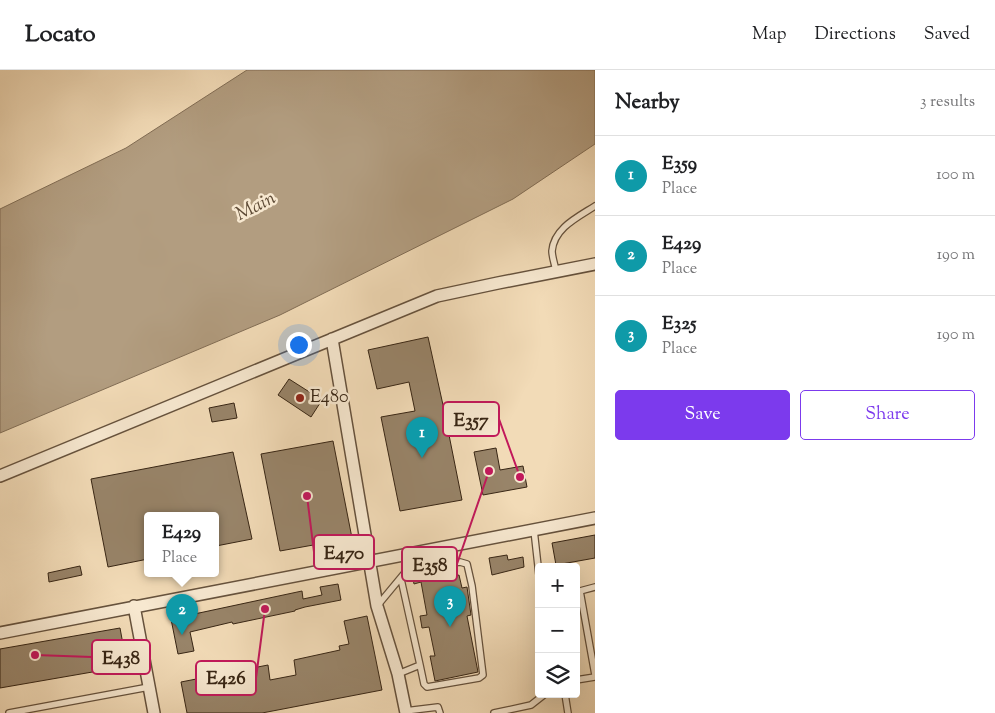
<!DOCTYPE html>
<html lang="en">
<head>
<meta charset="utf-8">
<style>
  body { margin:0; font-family:"Sorts Mill Goudy",serif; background:#f6f6f6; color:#202124 }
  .controls { position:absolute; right:15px; bottom:15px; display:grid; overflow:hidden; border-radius:5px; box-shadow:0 5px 20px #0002 }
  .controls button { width:45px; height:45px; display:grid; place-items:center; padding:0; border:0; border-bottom:1px solid #e0e0e0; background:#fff; color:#202124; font:25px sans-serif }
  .you { position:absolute; left:298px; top:274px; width:18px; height:18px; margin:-12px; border:4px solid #fff; border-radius:50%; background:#1a73e8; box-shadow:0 0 0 8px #1a73e833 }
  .badge { display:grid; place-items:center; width:32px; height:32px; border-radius:50%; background:#7c3aed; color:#fff; font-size:16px; font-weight:700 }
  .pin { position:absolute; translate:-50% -41px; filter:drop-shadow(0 1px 2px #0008) }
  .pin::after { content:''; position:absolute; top:26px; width:18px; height:15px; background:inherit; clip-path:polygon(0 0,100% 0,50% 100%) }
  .popup { position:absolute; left:144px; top:442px; width:75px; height:65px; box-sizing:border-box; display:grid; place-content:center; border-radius:5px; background:#fff; filter:drop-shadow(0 1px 4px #0005); font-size:16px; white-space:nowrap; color:#757577 }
  .popup b { font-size:19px; color:#202124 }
  .popup::after { content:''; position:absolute; left:50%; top:100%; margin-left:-10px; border:10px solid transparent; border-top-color:#fff }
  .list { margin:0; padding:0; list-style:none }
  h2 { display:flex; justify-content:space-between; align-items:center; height:65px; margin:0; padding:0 20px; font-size:21px }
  h2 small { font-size:16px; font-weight:400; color:#757577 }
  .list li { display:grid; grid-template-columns:32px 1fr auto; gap:15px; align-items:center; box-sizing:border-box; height:80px; padding:0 20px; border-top:1px solid #e0e0e0 }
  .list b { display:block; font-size:19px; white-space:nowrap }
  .list p { margin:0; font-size:16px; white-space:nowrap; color:#757577 }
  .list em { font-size:16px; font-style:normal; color:#757577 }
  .actions { display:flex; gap:10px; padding:15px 20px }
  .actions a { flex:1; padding:11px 0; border:1px solid #7c3aed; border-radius:5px; text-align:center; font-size:18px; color:#7c3aed }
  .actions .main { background:#7c3aed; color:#fff }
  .icon { flex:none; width:28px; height:28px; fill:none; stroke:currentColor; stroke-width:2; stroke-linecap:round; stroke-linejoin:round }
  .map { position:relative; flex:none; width:595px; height:643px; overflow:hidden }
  header { display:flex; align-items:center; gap:30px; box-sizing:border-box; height:70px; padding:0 25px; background:#fff; border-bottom:1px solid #e0e0e0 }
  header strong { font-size:24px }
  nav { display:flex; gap:28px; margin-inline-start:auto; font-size:18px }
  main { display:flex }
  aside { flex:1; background:#fff }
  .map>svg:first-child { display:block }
  .water { fill:#b29d80; stroke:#816d55 }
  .building { fill:#988469; stroke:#372514 }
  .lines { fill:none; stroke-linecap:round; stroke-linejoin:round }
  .service-casing { stroke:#66523d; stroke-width:8 }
  .minor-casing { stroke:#66523d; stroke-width:14 }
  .service { stroke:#f7e8d0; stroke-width:5.5 }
  .minor { stroke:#f7e8d0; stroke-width:11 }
  .poi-dot { fill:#8f2418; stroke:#f7e8d0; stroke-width:2 }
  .labels { text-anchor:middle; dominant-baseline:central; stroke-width:5; stroke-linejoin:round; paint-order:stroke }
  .poi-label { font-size:18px; fill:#372514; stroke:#f7e8d0; text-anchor:start }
  .water-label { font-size:19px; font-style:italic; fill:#5c4934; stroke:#f7e8d0 }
  .leader { fill:none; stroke:#c2185b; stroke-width:2 }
  .callout-dot { fill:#c2185b; stroke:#f7e8d0; stroke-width:2 }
  .callout { fill:#f7e8d0; stroke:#c2185b; stroke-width:2 }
  .callout-label { font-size:19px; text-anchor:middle; font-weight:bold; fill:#372514 }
</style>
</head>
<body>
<header>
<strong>Locato</strong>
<nav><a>Map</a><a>Directions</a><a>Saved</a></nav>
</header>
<main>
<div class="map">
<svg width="595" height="643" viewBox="0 0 595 643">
  <rect width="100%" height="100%" fill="#f2dbb7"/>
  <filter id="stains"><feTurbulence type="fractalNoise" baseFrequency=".004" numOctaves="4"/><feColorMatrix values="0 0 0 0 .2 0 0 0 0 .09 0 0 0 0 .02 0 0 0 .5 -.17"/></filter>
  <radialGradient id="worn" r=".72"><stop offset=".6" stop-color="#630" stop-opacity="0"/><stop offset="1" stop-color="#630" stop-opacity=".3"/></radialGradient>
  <path class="water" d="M247,0h348v74l-82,55 -233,116 -280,118v-224l126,-61z"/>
  <path class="building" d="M428,267l15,68 19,95 -62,11 -19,-94 34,-6 -6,-29 -32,7 -9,-39z
    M289,309l33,21 -11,17 -33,-22z
    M234,333l3,15 -25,4 -3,-14z
    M333,371l19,97 -72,13 -19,-97z
    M496,378l4,22 23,-4 4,21 -44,8 -9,-43z
    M233,382l19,87 -36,7v-30h-68v43l-40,8 -17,-88z
    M595,465v23l-39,7 -4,-22z
    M507,485l1,5 15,-3 1,10 -32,8 -3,-17z
    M80,496l2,9 -33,7 -1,-9z
    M445,499l2,9 12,-3 3,13 5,-1 4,28 -4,1 11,56 -43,9 -5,-25h5l-6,-29 -7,1 -2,-12 7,-1 -6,-33 -7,2 -2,-10z
    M338,514l3,16 -36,7 -10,3v1l-62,13 -1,-2 -42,10 4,19 -16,3 -7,-35 131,-28 1,8 19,-4 -2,-8z
    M367,546l15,74 -120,23h-75l-6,-31 87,-17 2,15 26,-5 -2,-15 46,-10 -1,-4 10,-2 -5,-23z
    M120,558l7,38 -127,22v-39z"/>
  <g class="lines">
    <g class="service-casing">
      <path id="service" d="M556,201c-1,-6 -4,-14 -4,-20 2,-23 26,-34 43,-45
        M534,460l5,45
        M401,509l19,86
        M595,517l-15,4 15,84
        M378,535l29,-35 53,-8 7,2 5,22 11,89 -4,3 -52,9 -3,-3 -4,-19 -22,9
        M576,610l19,-3
        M565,624l3,19
        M405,641l33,-4 2,6
        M9,643l140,-26
        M494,643l37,-8 14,-11"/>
    </g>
    <g class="minor-casing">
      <path id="minor" d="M332,269l45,267 21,68 8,39
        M0,406l437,-180 61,-13 97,-19
        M134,536l20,107
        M0,563l595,-115"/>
    </g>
    <use href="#service" class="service"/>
    <use href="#minor" class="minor"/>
  </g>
  <circle class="poi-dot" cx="300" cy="328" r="5"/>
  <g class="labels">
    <g class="poi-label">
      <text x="310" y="328">E480</text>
    </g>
    <g class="water-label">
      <text transform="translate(256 137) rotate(-27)">Main</text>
    </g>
  </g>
  <path class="leader" d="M520 407L499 349M307 426L314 482M489 401L457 494M35 585L92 587M265 539L256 608"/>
  <g class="callout-dot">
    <circle cx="520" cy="407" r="5"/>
    <circle cx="307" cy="426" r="5"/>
    <circle cx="489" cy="401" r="5"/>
    <circle cx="35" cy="585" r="5"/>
    <circle cx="265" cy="539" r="5"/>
  </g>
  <g class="callout">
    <rect x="443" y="332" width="56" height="34" rx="5"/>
    <rect x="314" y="465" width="60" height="34" rx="5"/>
    <rect x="402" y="477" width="55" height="34" rx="5"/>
    <rect x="92" y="570" width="58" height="34" rx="5"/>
    <rect x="196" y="591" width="60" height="34" rx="5"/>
  </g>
  <g class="callout-label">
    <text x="471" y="356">E357</text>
    <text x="344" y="489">E470</text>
    <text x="430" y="501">E358</text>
    <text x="121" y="594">E438</text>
    <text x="226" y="614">E426</text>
  </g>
  <rect width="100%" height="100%" filter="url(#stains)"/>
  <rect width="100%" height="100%" fill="url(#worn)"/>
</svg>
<div class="controls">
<button>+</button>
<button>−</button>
<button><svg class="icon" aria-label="layers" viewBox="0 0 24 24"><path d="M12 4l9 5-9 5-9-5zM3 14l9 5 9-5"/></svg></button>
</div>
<div class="you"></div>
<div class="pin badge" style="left:422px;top:388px;background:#0f9aa8">1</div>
<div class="pin badge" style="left:182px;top:565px;background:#0f9aa8">2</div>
<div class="popup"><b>E429</b>Place</div>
<div class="pin badge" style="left:450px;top:557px;background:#0f9aa8">3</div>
</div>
<aside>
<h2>Nearby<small>3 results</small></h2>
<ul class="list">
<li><span class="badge" style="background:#0f9aa8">1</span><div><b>E359</b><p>Place</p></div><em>100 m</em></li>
<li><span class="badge" style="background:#0f9aa8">2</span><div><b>E429</b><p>Place</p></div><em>190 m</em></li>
<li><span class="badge" style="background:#0f9aa8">3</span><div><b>E325</b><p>Place</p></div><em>190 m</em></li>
</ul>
<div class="actions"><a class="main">Save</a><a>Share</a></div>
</aside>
</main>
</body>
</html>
